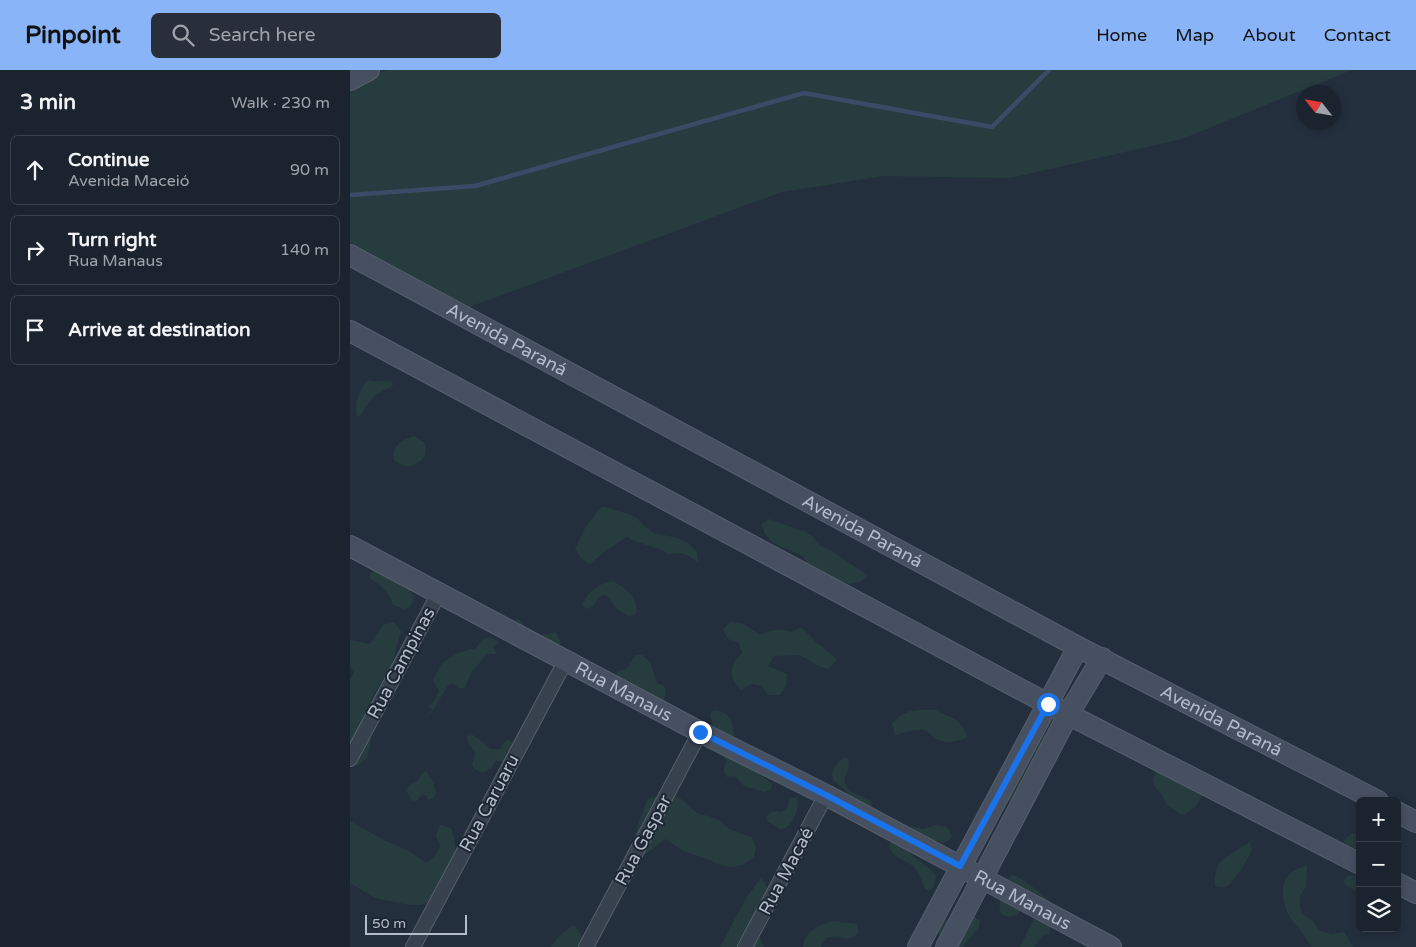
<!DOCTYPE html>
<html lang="en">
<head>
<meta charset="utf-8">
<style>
  body { margin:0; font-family:"Varela Round",sans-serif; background:#282f3a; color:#f1f3f6 }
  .controls { position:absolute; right:15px; bottom:15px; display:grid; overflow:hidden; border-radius:8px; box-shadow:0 2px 8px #0003 }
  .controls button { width:45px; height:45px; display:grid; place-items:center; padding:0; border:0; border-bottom:1px solid #39404a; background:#1b232e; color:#f1f3f6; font:25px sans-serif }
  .compass { position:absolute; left:946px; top:15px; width:45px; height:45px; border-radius:50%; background:#1b232e; box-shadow:0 2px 8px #0003; rotate:301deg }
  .scale { position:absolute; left:15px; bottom:12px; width:102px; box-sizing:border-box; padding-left:5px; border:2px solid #b4bcc9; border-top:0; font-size:14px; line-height:18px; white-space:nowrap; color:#b4bcc9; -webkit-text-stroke:4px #1d2633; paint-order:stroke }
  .stop { position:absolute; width:15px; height:15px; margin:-11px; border:4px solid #1a73e8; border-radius:50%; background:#fff }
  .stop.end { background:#1a73e8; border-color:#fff; box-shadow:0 1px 5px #0008 }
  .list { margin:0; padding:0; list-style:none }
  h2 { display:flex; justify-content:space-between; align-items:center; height:65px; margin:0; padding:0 20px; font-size:21px }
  h2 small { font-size:16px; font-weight:400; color:#a0a4aa }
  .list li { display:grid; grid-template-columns:32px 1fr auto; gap:15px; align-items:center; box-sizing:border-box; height:70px; margin:0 10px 10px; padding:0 10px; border:1px solid #39404a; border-radius:8px }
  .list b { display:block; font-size:19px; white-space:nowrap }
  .list p { margin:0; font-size:16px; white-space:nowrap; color:#a0a4aa }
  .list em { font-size:16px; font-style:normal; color:#a0a4aa }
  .icon { flex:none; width:28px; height:28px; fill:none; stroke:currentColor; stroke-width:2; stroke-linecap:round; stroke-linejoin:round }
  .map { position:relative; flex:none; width:1066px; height:877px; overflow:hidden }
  header { display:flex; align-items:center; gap:30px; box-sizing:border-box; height:70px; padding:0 25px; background:#8ab4f8; color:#111 }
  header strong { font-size:24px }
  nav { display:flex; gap:28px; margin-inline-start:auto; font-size:18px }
  .search { width:350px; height:45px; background:#282f3a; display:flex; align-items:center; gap:12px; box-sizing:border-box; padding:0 18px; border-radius:8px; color:#a0a4aa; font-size:19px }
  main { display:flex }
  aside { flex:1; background:#1b232e }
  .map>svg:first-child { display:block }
  .green { fill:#263c3f }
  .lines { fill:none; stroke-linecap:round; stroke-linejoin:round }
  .stream { stroke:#394c67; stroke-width:4.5 }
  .street-casing { stroke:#565f6c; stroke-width:16 }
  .secondary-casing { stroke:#565f6c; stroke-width:22 }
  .street { stroke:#38414e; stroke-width:14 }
  .secondary { stroke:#465061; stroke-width:20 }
  .route { stroke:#1a73e8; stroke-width:6 }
  .labels { text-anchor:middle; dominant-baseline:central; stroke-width:4; stroke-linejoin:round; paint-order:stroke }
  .street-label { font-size:18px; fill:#b4bcc9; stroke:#1d2633 }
</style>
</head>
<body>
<header>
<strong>Pinpoint</strong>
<div class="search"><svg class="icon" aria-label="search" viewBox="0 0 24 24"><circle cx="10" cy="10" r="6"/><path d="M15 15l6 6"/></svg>Search here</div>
<nav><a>Home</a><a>Map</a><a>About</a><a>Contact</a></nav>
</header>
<main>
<aside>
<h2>3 min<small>Walk · 230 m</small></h2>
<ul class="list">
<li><svg class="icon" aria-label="ahead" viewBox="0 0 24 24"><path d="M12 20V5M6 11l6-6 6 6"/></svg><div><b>Continue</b><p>Avenida Maceió</p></div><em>90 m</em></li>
<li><svg class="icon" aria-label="right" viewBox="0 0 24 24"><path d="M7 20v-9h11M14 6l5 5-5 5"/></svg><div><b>Turn right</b><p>Rua Manaus</p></div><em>140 m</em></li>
<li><svg class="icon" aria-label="arrive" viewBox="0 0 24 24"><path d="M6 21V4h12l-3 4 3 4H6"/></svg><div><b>Arrive at destination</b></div></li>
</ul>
</aside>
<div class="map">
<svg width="1066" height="877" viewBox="0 0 1066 877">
  <rect width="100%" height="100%" fill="#242f3e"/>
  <path class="green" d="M37,0h965l-170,69 -172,39 -126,-2 -102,16 -313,115 -119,-65v-154l24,-13z
    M17,310c10,3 17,0 25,2l1,3 -2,2 -16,8 -16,21 -2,1c-3,-15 2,-25 10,-37z
    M64,366l10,6c3,10 2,16 -7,21 -4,3 -7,4 -12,3 -4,-1 -8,-3 -11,-6 -3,-14 8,-20 20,-24z
    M252,436l24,7 11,5 7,8 10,7 24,5 10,5 9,9 1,11c-11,-10 -16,-11 -30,-9 -13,-9 -28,-9 -41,-17l-19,12 -18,15 -9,-6 -6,-9 11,-23z
    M420,449l23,9 11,3 9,6 7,9 10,4 39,26 -9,6 -11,2 -10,-3 -30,-14 -6,-11 -30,-13 -8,-9 -4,-10z
    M26,501l33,17 6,10 -5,9 -6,2 -11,-4c-4,-14 -13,-20 -24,-27l2,-6z
    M263,511c12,7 23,14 24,30l-3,4 -6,1 -10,-7 -12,-14 -6,1 -8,11 -6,2 -4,-4c6,-13 16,-22 31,-24z
    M163,550h7l7,9 11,7 18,-4 5,10 -1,2 -5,4 -46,-23z
    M44,552l7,9 -9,33 -17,28 -9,21 -1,11 6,11 -1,11 -3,12 -8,7 -9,2v-88l4,-6 -4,-7v-26l20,4 13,-19z
    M380,552l12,1 18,12c11,-5 19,-7 32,-3l9,-5 16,16 20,16 -8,10 -11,-3 -9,-6 -10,-5 -25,1 -6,10 19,8 -1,11 -6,10h-12l-6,-9 -11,-2 -10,6c-13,-13 -12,-24 1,-37l-3,-10 -11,-4 -5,-9z
    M138,567l7,2 3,4 -5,4 4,7h-10l-15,18 -8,16h-6l-4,-4h-5c-9,12 -13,26 -25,35l8,-9 -4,-4 5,-4 6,-11 -6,-11c3,-5 5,-11 8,-15 6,-8 25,-17 34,-16l7,-9z
    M286,585h6l8,7 7,21 7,3c2,6 2,10 -1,15l-41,-16 -6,-11 4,-4 6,-1z
    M363,640c20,0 22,20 21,35l25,28 13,11 -1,5 -6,3 -21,-6 -9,-10 -8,1 -3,-5 2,-11 -11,-26 -5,-20z
    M585,640c17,8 27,9 32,27 -10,5 -20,7 -31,2 -3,-2 -6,-6 -9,-8 -9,-4 -23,2 -32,4l-3,-12c14,-15 24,-13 43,-13z
    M691,661l5,3 1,7 -34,61 -5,-1 -4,-5z
    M120,663l14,10 6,6h10l7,-10 5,3v5l-7,14h-9c-6,10 -11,14 -22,8l-2,-5 3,-10c-3,-7 -13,-14 -5,-21z
    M497,687c6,15 -5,17 -2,26 5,13 21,11 28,21l-4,4 -16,-7 -6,-9 -13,-11 -2,-6 1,-6 8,-9z
    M807,697l45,27c-2,9 -11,19 -20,21l-15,-10 -6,-11 -7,-9 -1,-6z
    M76,701l7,11 3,11 -3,5 -5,2 -2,-5h-5l-3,5 -6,1 -5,-10 2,-6 10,-5 2,-6z
    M321,724l10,5 17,15 11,2 11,5 9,8 22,8 5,10 -2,11 -11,7 -13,2 -13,-3 -10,-5 -22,-7 -20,-13c-7,4 -11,11 -19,14 -3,-3 -9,-7 -10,-12 -2,-9 8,-34 12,-42l11,-3z
    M447,727c3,11 -3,28 -15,33l-14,-8 -1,-6c4,-5 8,-6 14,-4l5,-3 5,-11z
    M0,751l36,20 21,9 19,13 9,-7 5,-10 -4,-11 4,-10 11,3 3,9 3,23 -26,40 -10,5h-12l-34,-7 -25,-15z
    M586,755l11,2 5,9c-8,12 -11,4 -21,4 -6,0 -18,5 -24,6 4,14 21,18 29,30l-2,11 -5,4 -5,-3c-1,-7 -7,-20 -14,-24 -9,-6 -19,-7 -21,-19l3,-5 15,-11 6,-2 10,2z
    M1002,763l8,2v20l-17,-14z
    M900,772l2,7c-4,10 -16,31 -25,37 -3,2 -8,1 -12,0 -3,-27 17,-32 35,-44z
    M957,794l-1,23 -6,9v12l3,6 10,8 7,9 12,3 12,-2 9,15h-41c-4,-5 -7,-11 -11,-16 -2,-4 -6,-6 -8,-9 -8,-11 -15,-33 -6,-45 4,-6 13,-9 20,-13z
    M661,805c13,2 34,22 43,31l-4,17v10l-8,3 -8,11h-14l15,-31 -14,-6 -4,5c-5,1 -12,3 -16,-2 -5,-7 5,-32 10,-38z
    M1004,805l6,1v17l-13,-7 -4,-5 4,-5z
    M411,808c16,21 5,31 -4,53l7,16h-44l26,-49z
    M616,844l9,3 5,4 -1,6 -16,20h-19l-6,-16c10,-15 10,-15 28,-17z
    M483,851l24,3 1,9c-7,7 -10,6 -19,4 -4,-1 -9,0 -13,1l-5,9h-18c0,-14 17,-23 30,-26z
    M224,855l16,22h-39c6,-10 14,-16 23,-22z"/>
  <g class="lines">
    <path class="stream" d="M0,125l125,-9 329,-93 188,34 57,-57"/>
    <g class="street-casing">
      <path id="street" d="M0,689l89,-166
        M63,877l153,-287
        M236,877l114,-215
        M395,877l81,-152"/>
    </g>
    <g class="secondary-casing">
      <g id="secondary">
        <path d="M0,10l19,-10"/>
        <path id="s1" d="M0,185l728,392 300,154"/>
        <path d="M0,261l698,373 312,160"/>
        <path id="s2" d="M0,476l350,186 126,63 285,152"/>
        <path d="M1047,742l19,10"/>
        <path d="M1047,813l19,10"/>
        <path d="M568,877l160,-300"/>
        <path d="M596,877l123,-234 33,-55"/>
      </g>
    </g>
    <use href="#street" class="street"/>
    <use href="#secondary" class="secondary"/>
  </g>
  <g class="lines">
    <path class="route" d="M350,662l126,63 134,71 88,-162"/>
  </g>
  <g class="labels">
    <g class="street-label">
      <text stroke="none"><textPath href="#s1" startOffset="178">Avenida Paraná</textPath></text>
      <text stroke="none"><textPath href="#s1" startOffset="582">Avenida Paraná</textPath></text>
      <text transform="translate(51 593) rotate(-62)">Rua Campinas</text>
      <text stroke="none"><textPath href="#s2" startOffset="310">Rua Manaus</textPath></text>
      <text stroke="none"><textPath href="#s1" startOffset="988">Avenida Paraná</textPath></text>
      <text transform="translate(139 733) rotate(-62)">Rua Caruaru</text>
      <text transform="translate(293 770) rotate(-62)">Rua Gaspar</text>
      <text transform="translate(436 801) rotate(-62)">Rua Macaé</text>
      <text stroke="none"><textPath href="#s2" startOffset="760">Rua Manaus</textPath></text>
    </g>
  </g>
</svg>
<div class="controls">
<button>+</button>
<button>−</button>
<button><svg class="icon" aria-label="layers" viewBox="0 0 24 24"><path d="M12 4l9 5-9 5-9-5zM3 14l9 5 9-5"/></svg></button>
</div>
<svg class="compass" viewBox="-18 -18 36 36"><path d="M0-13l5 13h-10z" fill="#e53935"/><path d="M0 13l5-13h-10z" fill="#a0a4aa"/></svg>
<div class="scale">50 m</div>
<div class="stop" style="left:698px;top:634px"></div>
<div class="stop end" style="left:350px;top:662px"></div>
</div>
</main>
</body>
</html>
